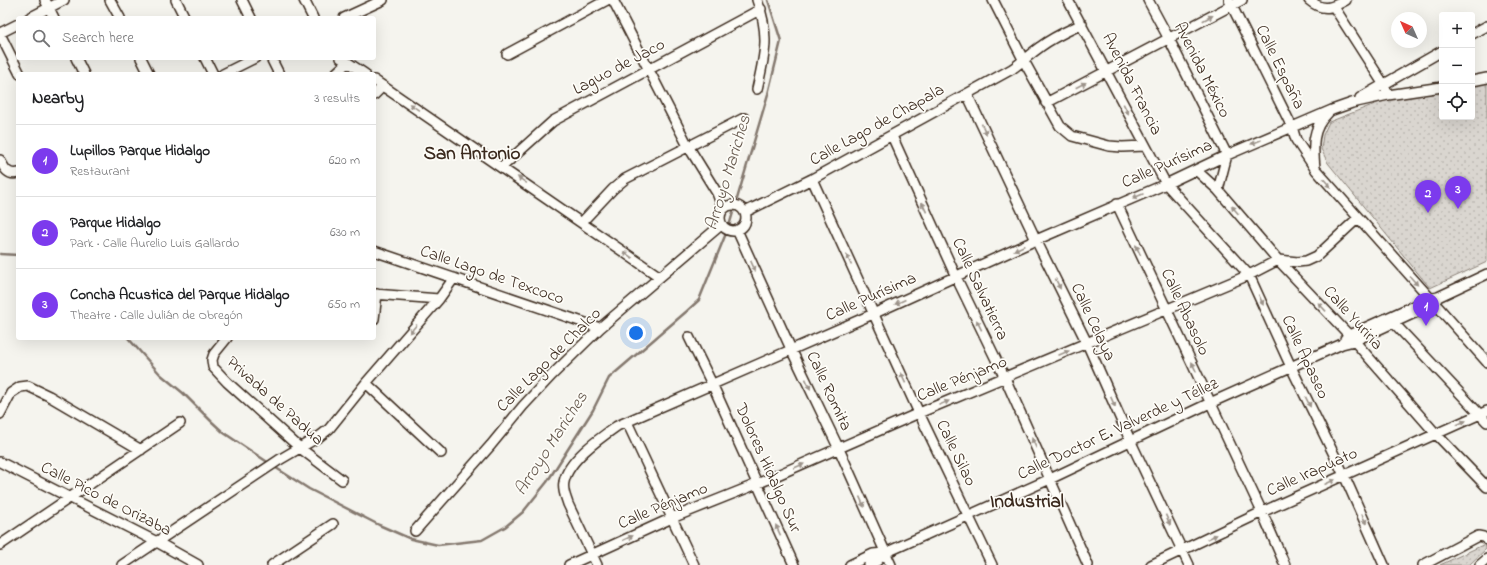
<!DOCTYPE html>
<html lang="en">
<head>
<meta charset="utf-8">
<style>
  body { margin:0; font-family:"Indie Flower",sans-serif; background:#f2f2f2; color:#202124 }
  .controls { position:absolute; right:12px; top:12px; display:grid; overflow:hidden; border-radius:4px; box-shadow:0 4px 16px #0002 }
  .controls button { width:36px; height:36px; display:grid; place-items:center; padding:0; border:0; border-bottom:1px solid #e0e0e0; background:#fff; color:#202124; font:20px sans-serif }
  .compass { position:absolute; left:1391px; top:12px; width:36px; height:36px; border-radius:50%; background:#fff; box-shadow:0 4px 16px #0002; rotate:315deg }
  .you { position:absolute; left:636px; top:333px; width:14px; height:14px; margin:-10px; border:3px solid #fff; border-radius:50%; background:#1a73e8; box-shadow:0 0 0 6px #1a73e833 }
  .badge { display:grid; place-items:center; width:26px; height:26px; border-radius:50%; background:#7c3aed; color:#fff; font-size:13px; font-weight:700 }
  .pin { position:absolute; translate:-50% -33px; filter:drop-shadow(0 1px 2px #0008) }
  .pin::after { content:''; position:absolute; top:21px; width:14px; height:12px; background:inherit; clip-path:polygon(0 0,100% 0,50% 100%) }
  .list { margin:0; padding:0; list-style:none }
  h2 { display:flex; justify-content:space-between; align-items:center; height:52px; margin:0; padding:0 16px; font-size:17px }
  h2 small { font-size:13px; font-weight:400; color:#757577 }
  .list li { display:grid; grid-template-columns:26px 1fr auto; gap:12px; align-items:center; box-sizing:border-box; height:72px; padding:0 16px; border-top:1px solid #e0e0e0 }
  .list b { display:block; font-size:15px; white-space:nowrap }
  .list p { margin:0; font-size:13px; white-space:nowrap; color:#757577 }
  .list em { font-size:13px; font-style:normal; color:#757577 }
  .icon { flex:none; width:22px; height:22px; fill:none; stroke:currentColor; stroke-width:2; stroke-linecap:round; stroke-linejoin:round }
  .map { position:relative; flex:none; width:1487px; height:565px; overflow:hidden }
  .search { position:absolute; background:#fff; box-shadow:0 4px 16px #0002; left:16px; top:16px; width:360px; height:44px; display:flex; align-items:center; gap:10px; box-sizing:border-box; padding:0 14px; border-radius:4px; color:#757577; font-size:15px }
  .panel { position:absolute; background:#fff; box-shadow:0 4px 16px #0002; left:16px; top:72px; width:360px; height:268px; border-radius:4px }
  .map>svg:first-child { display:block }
  .grass { fill:url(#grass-dots); stroke:#8a8077 }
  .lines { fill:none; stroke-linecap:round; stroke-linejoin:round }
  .stream { stroke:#84786e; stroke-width:2.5 }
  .minor-casing { stroke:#3b2a1e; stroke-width:12 }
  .minor { stroke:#fdfcf7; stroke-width:9 }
  .oneway { fill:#9c938a }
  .labels { text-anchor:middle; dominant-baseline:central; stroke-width:3.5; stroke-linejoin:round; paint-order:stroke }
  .street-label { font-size:17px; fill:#3b2a1e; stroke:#fdfcf7 }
  .water-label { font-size:18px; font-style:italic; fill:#65584d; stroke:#fdfcf7 }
  .quarter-label { font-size:19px; font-weight:bold; fill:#3b2a1e; stroke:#fdfcf7 }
</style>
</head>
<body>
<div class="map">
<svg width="1487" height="565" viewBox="0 0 1487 565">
  <defs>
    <pattern id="grass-dots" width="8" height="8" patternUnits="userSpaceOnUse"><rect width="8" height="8" fill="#dad6d0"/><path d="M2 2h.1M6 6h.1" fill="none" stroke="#bcb8b2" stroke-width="1.8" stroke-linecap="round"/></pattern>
  </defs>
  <rect width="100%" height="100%" fill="#f5f4ee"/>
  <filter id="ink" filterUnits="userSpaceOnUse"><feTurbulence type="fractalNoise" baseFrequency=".025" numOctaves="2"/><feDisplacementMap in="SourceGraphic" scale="8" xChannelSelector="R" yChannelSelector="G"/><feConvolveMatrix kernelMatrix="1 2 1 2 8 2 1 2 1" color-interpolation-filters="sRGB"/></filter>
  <g filter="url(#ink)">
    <path class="grass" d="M1487,79v183l-57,26 -102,-125 -7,-14 2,-14 6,-13 51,-20 62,-15v30h30v-35z
      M1485,544l1,5 -17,16h-29z"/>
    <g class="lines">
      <path class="stream" d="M0,254l18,1
        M128,338l32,36 23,19 28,28 13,12 45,30
        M273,466l36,23 70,36 32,14 27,6 44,-5 23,-13 18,-15 24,-30 46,-72 16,-32 78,-67 12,-11 30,-74 39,-132 13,-53 -13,-41"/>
      <g class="minor-casing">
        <path id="minor" d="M45,0l9,18
          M110,0l10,18
          M176,0l9,18
          M242,0l9,18
          M304,0l9,18
          M613,0l75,146 29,47 6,16
          M993,0l31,61 36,65 12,10 37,10 13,1 23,-1
          M1068,0l98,184 83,91 42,92 53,108 40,90
          M1148,0l21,39 58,116 -9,35
          M1229,0l63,127 4,13 20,30 171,192
          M1309,0c14,12 23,8 37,0
          M1334,7l50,78 4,10
          M29,18l35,-18
          M344,18l39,-18
          M0,33l18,-9
          M0,34l20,40
          M1472,34l15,-8
          M507,54l100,-54
          M76,58l8,16
          M141,58l8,16
          M205,58l8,16
          M271,58l8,16
          M341,58l24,16
          M223,74l32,-16
          M335,74l12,-11
          M374,80l286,197
          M1472,81l15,-3
          M757,89c8,-35 13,-54 0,-89
          M967,94l69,146 51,103 43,97 59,125
          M374,95l9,-9
          M1360,98l82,-47
          M1046,103l196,-103
          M892,136l65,143 48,99 83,187
          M0,160c4,8 8,16 18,13
          M502,167l51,-46 208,-112
          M1315,168c-2,-21 -4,-39 13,-55
          M1196,170l22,20 60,70 71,75 87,99 51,53
          M812,179l107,234 73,152
          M1117,204l145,308 23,53
          M720 218a13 13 0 1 1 26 0a13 13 0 1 1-26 0Z
          M745,213l4,-3 63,-31 200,-110c10,-7 18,-15 28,-22 13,-10 27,-16 42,-23
          M582,222l31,-33 12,-10 119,-61
          M737,230l54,119 48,100 52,116
          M374,251l226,77
          M374,294l65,5
          M374,319l3,-25
          M1393,322l94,100
          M689,337l25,51 80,177
          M227,338l-13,16 -2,6 1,7 14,15 73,66 42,32
          M1345,339l4,-4 80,-36 9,-2 49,-23
          M366,383l75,70
          M0,414l11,-21 9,-6 8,-1 21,10 92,54
          M627,422l67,143
          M0,462l157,80 41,23
          M415,531l76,-86 32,-39 29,-31 48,-47 121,-103
          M0,545l180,-122
          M122,565l157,-105 41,-24 9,-7 37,-46 73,-84 15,-21
          M272,565l61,-41
          M569,565l103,-47 85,-34 162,-71 330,-138 29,-15 20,2 8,-1 11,-5 41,-38
          M597,565l-29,-61c-2,-7 -6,-14 -4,-22 4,-22 36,-44 53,-56l256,-112 163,-74 130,-56 61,-29 105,-45 20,-7 36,-8 54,-8
          M850,565l23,-11 12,-1 165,-74 160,-76 132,-59 12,-3 80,-37 4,-7
          M869,565l8,-4 8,-8
          M1151,565l111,-53 225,-101
          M1423,565l55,-29 5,1 4,3
          M1480,565l7,-6"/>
      </g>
      <use href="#minor" class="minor"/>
    </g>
    <defs><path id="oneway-solid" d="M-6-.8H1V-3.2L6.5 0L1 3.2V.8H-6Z"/></defs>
    <g class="oneway">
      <use href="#oneway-solid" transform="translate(1208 18) rotate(-28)"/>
      <use href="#oneway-solid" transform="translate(1081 85) rotate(-27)"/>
      <use href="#oneway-solid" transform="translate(414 107) rotate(-146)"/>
      <use href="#oneway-solid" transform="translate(1126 109) rotate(63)"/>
      <use href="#oneway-solid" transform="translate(984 129) rotate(65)"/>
      <use href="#oneway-solid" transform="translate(1256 142) rotate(157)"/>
      <use href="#oneway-solid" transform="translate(522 180) rotate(-145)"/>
      <use href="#oneway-solid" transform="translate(1327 183) rotate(49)"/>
      <use href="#oneway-solid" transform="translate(1138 196) rotate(157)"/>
      <use href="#oneway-solid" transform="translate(924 207) rotate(-115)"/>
      <use href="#oneway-solid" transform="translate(1235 210) rotate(-131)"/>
      <use href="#oneway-solid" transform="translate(1019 248) rotate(155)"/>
      <use href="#oneway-solid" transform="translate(1138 250) rotate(-115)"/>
      <use href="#oneway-solid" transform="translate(628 255) rotate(-145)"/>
      <use href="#oneway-solid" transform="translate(849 260) rotate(-114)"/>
      <use href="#oneway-solid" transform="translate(753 266) rotate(66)"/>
      <use href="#oneway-solid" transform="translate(1414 281) rotate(48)"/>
      <use href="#oneway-solid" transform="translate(1058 284) rotate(64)"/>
      <use href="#oneway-solid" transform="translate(1261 300) rotate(66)"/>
      <use href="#oneway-solid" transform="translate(900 302) rotate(155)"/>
      <use href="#oneway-solid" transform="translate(1322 307) rotate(-133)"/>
      <use href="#oneway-solid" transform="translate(979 325) rotate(-116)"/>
      <use href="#oneway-solid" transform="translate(413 329) rotate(131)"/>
      <use href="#oneway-solid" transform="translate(1064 353) rotate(-23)"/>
      <use href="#oneway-solid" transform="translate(1194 367) rotate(-115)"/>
      <use href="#oneway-solid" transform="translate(903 378) rotate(-115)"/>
      <use href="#oneway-solid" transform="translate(808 384) rotate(65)"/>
      <use href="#oneway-solid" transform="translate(1113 402) rotate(66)"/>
      <use href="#oneway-solid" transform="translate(1308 402) rotate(64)"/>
      <use href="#oneway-solid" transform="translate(944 403) rotate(-22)"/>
      <use href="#oneway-solid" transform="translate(1461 423) rotate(-24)"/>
      <use href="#oneway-solid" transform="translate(1034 443) rotate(-114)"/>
      <use href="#oneway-solid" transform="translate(799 466) rotate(-23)"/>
      <use href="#oneway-solid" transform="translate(1330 482) rotate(-24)"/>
      <use href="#oneway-solid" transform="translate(862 502) rotate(66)"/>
      <use href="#oneway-solid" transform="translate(1364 519) rotate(66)"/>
      <use href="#oneway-solid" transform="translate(1168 520) rotate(65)"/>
      <use href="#oneway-solid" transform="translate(778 530) rotate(-115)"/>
      <use href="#oneway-solid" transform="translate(1212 537) rotate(-26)"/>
      <use href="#oneway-solid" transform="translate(628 538) rotate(-25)"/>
    </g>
  </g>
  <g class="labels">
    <g class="street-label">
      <text transform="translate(619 67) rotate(-28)">Laguo de Jaco</text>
      <text transform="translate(1280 67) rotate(64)">Calle España</text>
      <text transform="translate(1202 70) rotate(63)">Avenida México</text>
      <text transform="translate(1132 84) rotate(63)">Avenida Francia</text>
      <text transform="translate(877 125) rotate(-29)">Calle Lago de Chapala</text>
      <text transform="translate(1167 164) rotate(-24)">Calle Purísima</text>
      <text transform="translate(492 275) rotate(19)">Calle Lago de Texcoco</text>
      <text transform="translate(980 289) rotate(65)">Calle Salvatierra</text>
      <text transform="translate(871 297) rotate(-24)">Calle Purísima</text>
      <text transform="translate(1185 312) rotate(65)">Calle Abasolo</text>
      <text transform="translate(1353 318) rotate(48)">Calle Yuriria</text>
      <text transform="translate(1093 322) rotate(65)">Calle Celaya</text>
      <text transform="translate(1305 357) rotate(65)">Calle Apaseo</text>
      <text transform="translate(549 360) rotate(-45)">Calle Lago de Chalco</text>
      <text transform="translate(962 379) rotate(-22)">Calle Pénjamo</text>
      <text transform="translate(829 391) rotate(65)">Calle Romita</text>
      <text transform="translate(275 401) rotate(42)">Privada de Padua</text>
      <text transform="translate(1118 429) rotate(-25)">Calle Doctor E. Valverde y Téllez</text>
      <text transform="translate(956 453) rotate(64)">Calle Silao</text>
      <text transform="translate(768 468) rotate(66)">Dolores Hidalgo Sur</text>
      <text transform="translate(1312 472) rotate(-24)">Calle Irapuato</text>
      <text transform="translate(106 499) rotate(27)">Calle Pico de Orizaba</text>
      <text transform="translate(663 506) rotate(-23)">Calle Pénjamo</text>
    </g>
    <g class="water-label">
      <text transform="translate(729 173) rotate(-73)">Arroyo Mariches</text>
      <text transform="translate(552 444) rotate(-57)">Arroyo Mariches</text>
    </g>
    <g class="quarter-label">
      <text x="472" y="154">San Antonio</text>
      <text x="1027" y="502">Industrial</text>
    </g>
  </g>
</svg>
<div class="controls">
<button>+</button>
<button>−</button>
<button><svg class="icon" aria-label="locate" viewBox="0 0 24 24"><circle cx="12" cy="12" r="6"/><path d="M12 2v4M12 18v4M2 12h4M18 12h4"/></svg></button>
</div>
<svg class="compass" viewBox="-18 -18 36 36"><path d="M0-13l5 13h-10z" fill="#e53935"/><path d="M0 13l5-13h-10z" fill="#757577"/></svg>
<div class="you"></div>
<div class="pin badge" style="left:1426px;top:326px">1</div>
<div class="pin badge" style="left:1428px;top:213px">2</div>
<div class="pin badge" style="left:1458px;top:209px">3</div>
<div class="search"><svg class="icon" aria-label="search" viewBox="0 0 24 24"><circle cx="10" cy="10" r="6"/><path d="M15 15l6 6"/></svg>Search here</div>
<section class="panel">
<h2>Nearby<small>3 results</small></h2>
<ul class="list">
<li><span class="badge">1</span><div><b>Lupillos Parque Hidalgo</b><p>Restaurant</p></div><em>620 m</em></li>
<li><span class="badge">2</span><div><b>Parque Hidalgo</b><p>Park · Calle Aurelio Luis Gallardo</p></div><em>630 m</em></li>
<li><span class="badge">3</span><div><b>Concha Acustica del Parque Hidalgo</b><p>Theatre · Calle Julián de Obregón</p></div><em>650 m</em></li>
</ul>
</section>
</div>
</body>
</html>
